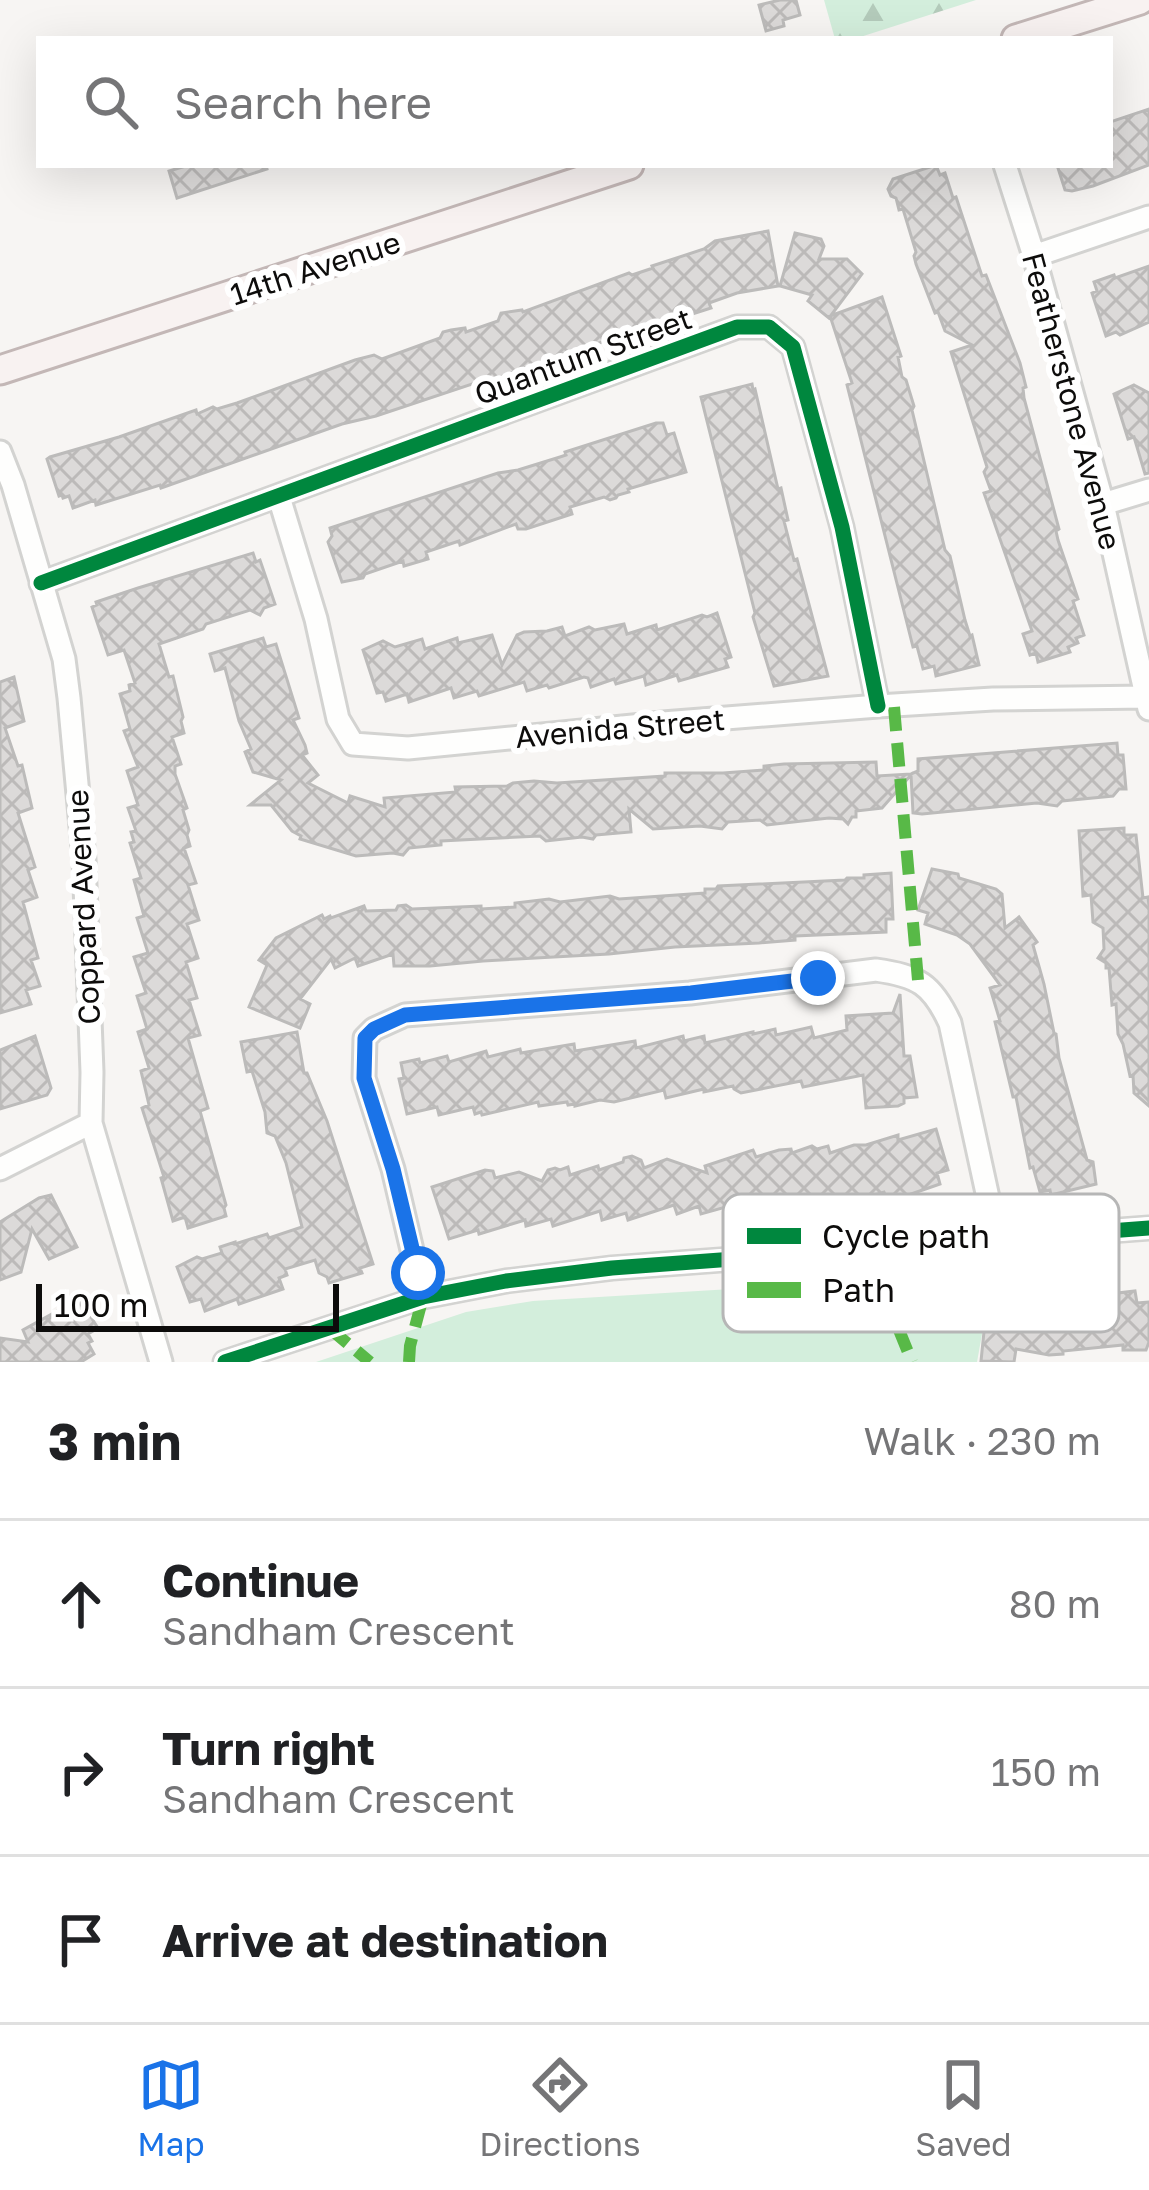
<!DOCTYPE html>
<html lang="en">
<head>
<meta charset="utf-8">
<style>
  body { margin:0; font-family:"Golos Text",sans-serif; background:#f6f6f6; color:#202124 }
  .scale { position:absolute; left:36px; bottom:30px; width:303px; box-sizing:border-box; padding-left:12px; border:6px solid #0d0c0b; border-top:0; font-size:33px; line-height:42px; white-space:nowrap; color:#0d0c0b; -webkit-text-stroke:9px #fff; paint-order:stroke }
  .stop { position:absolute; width:36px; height:36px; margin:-27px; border:9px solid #1a73e8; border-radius:50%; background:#fff }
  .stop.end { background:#1a73e8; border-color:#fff; box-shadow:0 3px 12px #0008 }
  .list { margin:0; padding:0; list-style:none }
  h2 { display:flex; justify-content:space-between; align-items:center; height:156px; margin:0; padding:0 48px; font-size:51px }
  h2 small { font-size:39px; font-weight:400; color:#757577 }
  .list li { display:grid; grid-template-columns:78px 1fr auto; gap:36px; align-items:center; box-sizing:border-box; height:168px; padding:0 48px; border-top:3px solid #e0e0e0 }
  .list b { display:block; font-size:45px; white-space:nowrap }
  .list p { margin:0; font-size:39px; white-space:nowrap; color:#757577 }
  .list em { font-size:39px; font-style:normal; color:#757577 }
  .icon { flex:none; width:66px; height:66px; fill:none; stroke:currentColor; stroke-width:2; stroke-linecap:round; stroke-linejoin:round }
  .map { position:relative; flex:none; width:1149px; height:1362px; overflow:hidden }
  .search { position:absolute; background:#fff; box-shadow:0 12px 48px #0002; left:36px; right:36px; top:36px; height:132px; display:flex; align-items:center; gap:30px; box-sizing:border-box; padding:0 42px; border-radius:0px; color:#757577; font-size:45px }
  .sheet { height:660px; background:#fff }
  nav { display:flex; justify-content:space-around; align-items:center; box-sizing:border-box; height:168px; border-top:3px solid #e0e0e0; background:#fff; font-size:33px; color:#757577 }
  nav a { display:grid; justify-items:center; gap:6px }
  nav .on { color:#1a73e8 }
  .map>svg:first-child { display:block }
  .forest { fill:url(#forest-firs) }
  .green { fill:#d3eedc }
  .building { fill:url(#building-cross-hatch); stroke:#bcbbba; stroke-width:3 }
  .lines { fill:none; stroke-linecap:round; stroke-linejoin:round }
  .minor-casing { stroke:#d3d3d1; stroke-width:27 }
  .major-casing { stroke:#c3b7b6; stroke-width:33 }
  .minor { stroke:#fefefd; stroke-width:21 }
  .major { stroke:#f8f2f1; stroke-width:27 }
  .quiet { stroke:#58b947; stroke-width:12; stroke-dasharray:24 12; stroke-linecap:butt }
  .cycleway-casing { stroke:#fff; stroke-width:22 }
  .cycleway { stroke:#00873e; stroke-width:15 }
  .route { stroke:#1a73e8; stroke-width:15 }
  .labels { text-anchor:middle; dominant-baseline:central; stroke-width:12; stroke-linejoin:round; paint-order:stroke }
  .street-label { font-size:30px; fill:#0d0c0b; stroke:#fff }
  .key { fill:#fff; stroke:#b6b6b6; stroke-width:3 }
  .key-label { font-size:33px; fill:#0d0c0b }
</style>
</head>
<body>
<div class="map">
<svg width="1149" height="1362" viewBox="0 0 1149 1362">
  <defs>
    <pattern id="forest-firs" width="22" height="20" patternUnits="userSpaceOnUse" patternTransform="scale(3)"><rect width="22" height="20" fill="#d3eedc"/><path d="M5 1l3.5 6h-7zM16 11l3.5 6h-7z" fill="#b4cbbb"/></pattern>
    <pattern id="building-cross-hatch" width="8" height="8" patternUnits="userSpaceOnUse" patternTransform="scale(3)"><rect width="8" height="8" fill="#dcdad9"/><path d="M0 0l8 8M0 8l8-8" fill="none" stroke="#bcbab9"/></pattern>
  </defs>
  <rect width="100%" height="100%" fill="#f7f5f3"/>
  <path class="forest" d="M824,0h152l-122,39h-19z"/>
  <path class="green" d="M993,1273l-16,89h-661l150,-50 67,-11z"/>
  <path class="building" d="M780,0h16l4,15 -17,5 1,6 -18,5 -7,-26z
    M1149,109v56l-56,21 -21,5 -7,-1 -8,-25h53v-43z
    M189,165h77l1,4 -90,29 -8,-27z
    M936,165l4,10 5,-2 8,25 3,-1 26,79 4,-1 34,88 6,24 -3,1 1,10 35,131 -3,2 2,9 20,59 -5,2 11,34 -8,3 2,5 -10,4 2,5 -32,10 -2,-9 -6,2 -7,-21 9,-3 -48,-138 7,-2 -7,-19 3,-5 -36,-115 21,-7 -27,-14 -7,-19 -3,1 -19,-49 -2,-8 2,-4 -13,-43 -4,1 -3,-12 -5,-2 -3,-7 5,-10z
    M768,231l10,55 -41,7 -28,10 2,5 -22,7v3l-119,33 -83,31v-3l-111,37 -34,8 -181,64 -1,-3 -64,20 -1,-5 -22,8 -4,-12 -6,2 -1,-3 -3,1 -12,-37 3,-2 69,-20 77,-27 1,4 16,-7 4,2 20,-6 118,-43 19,-5 8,4 58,-21 3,-6 8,-2 14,-2 1,4 32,-11 3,-8 21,-3 1,2 106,-39 3,2 21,-7 -1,-2 52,-17 11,-8z
    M795,233l26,6 3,7 -5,13h28l15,15 -33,44 -21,-17 4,-6 -32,-9z
    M1149,266v56l-29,13 -4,-3 -10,4 -14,-43 5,-2 -3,-9 20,-7 1,3z
    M882,297l19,59 -3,1 4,20 4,3 8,26 -2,4 33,140 5,6 15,64 5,16 2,-1 7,30 -43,11 -2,-10 -11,3 -6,-23 -4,1 -66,-262 5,-2 -22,-67z
    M752,384l1,6 2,-1 23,100 3,-1 7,32 -4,1 10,39 3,-1 31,117 -54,10 -21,-69 2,-4 -54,-216z
    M1134,385l15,8v80l-4,1 -11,-37 -6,2 -14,-45z
    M656,423h7l4,12 7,-2 12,39 -58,17 1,3 -11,3 -2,3 -6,2 -6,-3 -34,10 2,7 -46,15h-8l-2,-5 -56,21 -1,-4 -33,11 2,7 -24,7 -1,-5 -38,13 -2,4 -21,4 -14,-40 4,-6 -2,-8 168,-55 20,-3 42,-13 6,-2 -1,-3z
    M253,553l3,9 4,-2 15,44 -11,4 -4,7 -10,-5 -44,14 -3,5 -44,15 10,33 4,-1 10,41 -2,4 3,12 -12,4 9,27 -6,2v8l12,34 -4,2 6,20 -2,5 3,11 -6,2 12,35 -8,2 11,35 -12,4 11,34 -12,4 11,36 -8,2 11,35 -12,3 20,70 -8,3 26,94 -2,3 2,8 -38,12 -3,-11 -12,4 -12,-43 3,-1 -22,-69 7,-3 -8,-34 8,-3 -11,-36 9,-3 -10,-33 9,-3 -12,-36 14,-4 -11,-35 7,-2 -10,-36 7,-2 -11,-35 4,-1 -3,-10 5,-1 -8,-23 10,-3 -11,-34 11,-4 -14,-36 6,-2 -10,-35 10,-3 -1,-6 6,-2 -11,-33 -16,5 -16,-48 5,-2 -1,-3 42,-14z
    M717,613l14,44 -6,2 3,8 -49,14 -2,-6 -31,10 -2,-9 -28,8 -2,-5 -23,8 -3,-9 -4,-1 -35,11 -2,-3 -20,6 -3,-9 -45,14 -2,-5 -23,7 -3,-10 -42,14 -2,-8 -21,7 -3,-9 -6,1 -14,-43 20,-9 12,6 27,-8 3,10 32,-11 1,5 34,-8 10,30 15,-30 7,-3 23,-1 15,-4 3,9 24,-9 6,3 29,-6 3,10 29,-9 1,5 45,-15 5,2z
    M263,638l3,9 10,-3 23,74 -6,2 12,25 2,8 -5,2 16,20 -10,8 40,20 2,-7 35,11 -1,-9 72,-6 -1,-5 52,-1 6,-3 21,-2 23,2 108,-7v-3h58l41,-3v-4l20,-2 92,-2 1,14 34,-2 7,-3v-12l199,-16 1,12h5l3,34h-7l-6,7 -51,5 -5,5 -20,-3 -115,11 -9,-1 -2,-38 -29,33 -26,3v6h-4l-4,7 -5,-5 -14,-1 -62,7 -7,-5 -32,2 -6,7 -22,-3 -47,3 -24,-20 2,23 -35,3 -3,4 -11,-2 -36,4 -6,-5 -99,5v4l-32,3 -6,7 -10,-2 -37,3 -56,-17 1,-3 -9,-5 -21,-26h-21l31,-25 -28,-8 -8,-20 6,-3 -12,-28 -14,-53 -10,3 -5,-17z
    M14,677l10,44 -19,7 13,38 4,-1 10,43 -14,5 17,54 -7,3 9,27 -14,5 15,56 -7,2 9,26 -14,4 5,14 -31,9v-331z
    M1124,828v7h12l7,63 5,-1 1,9v200l-15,-13 -1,-18 -3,1 -7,-32 -5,-10 -2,-30 -4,1 -3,-37h-3v-5l-8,-5 6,-9 -1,-21 -10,-6 -2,-27 -8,1 -4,-65z
    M932,869l26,5 1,4 37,11 6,5 3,34 14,-11 18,25 -4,3 11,39 10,49 2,1 3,24 28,102 6,2 3,22 -45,11 -1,-5 -10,2 -7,-25 -3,1 -14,-71h-3l-18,-75 5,-1 -10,-33 10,-3 -30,-41 -13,-9 -32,-11 3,-11 -10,-3z
    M891,873l2,46h-7v13l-91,4v4l-36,3 -84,4 -66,7 -126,7 -53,5h-36l-1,-12 -35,12 -3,-8 -20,10 -4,-9 -31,40 10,5 -10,24 -51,-21 18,-42 -8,-5 17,-22 46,-23 2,4 6,-3 1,2 33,-12 2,5 30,-1 2,-4 8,-1 6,4 69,-3v3l34,-2v-4l34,-4 11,3 50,-6 9,3 86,-6v-4h11l2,-3 127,-6 2,-2h17v-3z
    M900,994l4,62h6l7,41 -13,1v5l-6,3 -32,2 -3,-33 -60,12 -2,-6 -60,12 -7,-4 -1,-3 -29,6v-3l-38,9 -2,-8 -50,12 -14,-2 -25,6v-2l-7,1 -1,-3 -28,4 -1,-4 -56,13 -1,-3 -6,2 -2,-7 -34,8 -2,-8 -30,7 -8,-35 5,-1 -3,-15 18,-4 1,4 27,-7 2,6 37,-11 2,6 32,-8 1,4 53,-9 1,7 60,-10 1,7 47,-12 1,5 20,-5 1,7 48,-11v2l22,-5 1,6 35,-8 3,11 33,-8 -1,-14 47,-3z
    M297,1032l7,41h3l20,48 46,143 -13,4 2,5 -33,10 -2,-6 -8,-4 -4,-13 -30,9 2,6 -8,3 4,11 -44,15 -2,-5 -32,12 -4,-12 -11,3 -13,-35 20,-10 5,2 20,-6 -2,-6 15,-5v2l32,-10 2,4 33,-11 -16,-64 -11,-27 -8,-3 -2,-21 -13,-41 -5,1 -6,-30z
    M35,1036l16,52 -4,7 -47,14v-59z
    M936,1129l12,41 -11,3 3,11 -52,18 -4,-10 -32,10 -1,-5 -36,10 -3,-9 -36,11 -1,-5 -25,8 -3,-11 -46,13 -2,-8 -22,8 -3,-9 -46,15 -2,-7 -24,7 -2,-9 -47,15 -2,-7 -25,7 -1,-6 -46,14 -1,-4 -29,9 -17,-52 53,-17 8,1 2,7 24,-6 23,9 6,-11 7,-2 5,2 8,-3 2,8 28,-9 1,4 24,-8 1,-4 8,-2 9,4 3,8 23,-9 40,14 -2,-7 48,-16 3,7 23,-7 12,-1 1,4 20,-7 5,3 11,-3 2,7 24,-8h12l32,-10v5z
    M51,1195l26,52 -28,12 -17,-30 -11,43 -21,8v-58l39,-24z
    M1108,1286l1,8 26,-3 2,12 12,-1v40l-3,8h-23v-5l-60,6v3l-14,1 -33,-6 -2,13 -33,-1 5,-49 16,1v-7l27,2 1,-13 20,3 -1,7h41l-2,-16z
    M79,1299l19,29 -10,6 4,7 -4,2 6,11 -13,8h-81v-24l28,4 -5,-12z"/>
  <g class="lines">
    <g class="minor-casing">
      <path id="minor" d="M1005,165l29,91 69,248 46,205
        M1034,256l115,-39
        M0,452l13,33 51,174 5,39 15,161 8,213 -1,51 70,239
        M279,497l37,122 22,100 15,25 55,4 255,-25 215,-17 115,-7 153,-2
        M1103,504l46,-14
        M41,583l696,-256h32l24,20 49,180 36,179
        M0,1169l91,-46
        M423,1297l-30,-128 -29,-91 1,-40 9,-9 31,-14 285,-22 186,-23c42,6 56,14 74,53l47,216
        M225,1362l198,-65 83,-16 106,-13 537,-40"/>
    </g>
    <g class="major-casing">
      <path id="major" d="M1016,39l124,-39
        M0,370l629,-205"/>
    </g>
    <use href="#minor" class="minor"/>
    <use href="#major" class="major"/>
    <path class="quiet" d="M894,707l24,273
      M821,1256l42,26 34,43 15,37
      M897,1325l7,-31 25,-49
      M329,1328l41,34
      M409,1362l1,-16 13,-49"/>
    <g class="cycleway-casing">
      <path id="cycleway" d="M41,583l696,-256h32l24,20 49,180 36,179
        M225,1362l198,-65 83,-16 106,-13 537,-40"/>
    </g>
    <use href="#cycleway" class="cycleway"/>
  </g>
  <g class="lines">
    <path class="route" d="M418,1273l-25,-104 -29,-91 1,-40 9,-9 31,-14 286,-22 127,-15"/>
  </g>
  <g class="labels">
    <g class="street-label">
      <text transform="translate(315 268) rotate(-18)">14th Avenue</text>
      <text transform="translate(583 356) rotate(-20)">Quantum Street</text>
      <text transform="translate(1072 401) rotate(75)">Featherstone Avenue</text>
      <text transform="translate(620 728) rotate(-5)">Avenida Street</text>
      <text transform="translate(83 907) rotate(-93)">Coppard Avenue</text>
    </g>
  </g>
  <rect x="723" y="1194" width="396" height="138" rx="18" class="key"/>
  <rect x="747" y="1228" width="54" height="16" fill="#00873e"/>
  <rect x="747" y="1282" width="54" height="16" fill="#58b947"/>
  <g class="key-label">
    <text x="822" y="1248">Cycle path</text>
    <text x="822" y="1302">Path</text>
  </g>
</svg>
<div class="scale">100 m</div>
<div class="stop" style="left:418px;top:1273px"></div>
<div class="stop end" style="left:818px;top:978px"></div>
<div class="search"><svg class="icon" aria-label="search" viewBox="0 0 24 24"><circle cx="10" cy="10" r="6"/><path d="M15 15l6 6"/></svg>Search here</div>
</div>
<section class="sheet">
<h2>3 min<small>Walk · 230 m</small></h2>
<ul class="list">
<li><svg class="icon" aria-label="ahead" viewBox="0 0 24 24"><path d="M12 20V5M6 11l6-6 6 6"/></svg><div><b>Continue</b><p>Sandham Crescent</p></div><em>80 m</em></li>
<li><svg class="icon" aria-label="right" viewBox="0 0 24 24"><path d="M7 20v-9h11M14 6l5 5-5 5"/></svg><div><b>Turn right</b><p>Sandham Crescent</p></div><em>150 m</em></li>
<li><svg class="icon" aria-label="arrive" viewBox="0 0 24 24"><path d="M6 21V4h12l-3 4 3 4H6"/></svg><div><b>Arrive at destination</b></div></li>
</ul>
</section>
<nav>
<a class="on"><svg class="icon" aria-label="map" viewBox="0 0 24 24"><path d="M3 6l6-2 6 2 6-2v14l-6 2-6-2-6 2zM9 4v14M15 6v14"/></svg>Map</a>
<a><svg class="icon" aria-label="directions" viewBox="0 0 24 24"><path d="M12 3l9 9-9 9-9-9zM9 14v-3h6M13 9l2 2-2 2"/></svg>Directions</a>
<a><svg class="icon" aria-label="saved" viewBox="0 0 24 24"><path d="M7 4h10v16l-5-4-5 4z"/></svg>Saved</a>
</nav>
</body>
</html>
